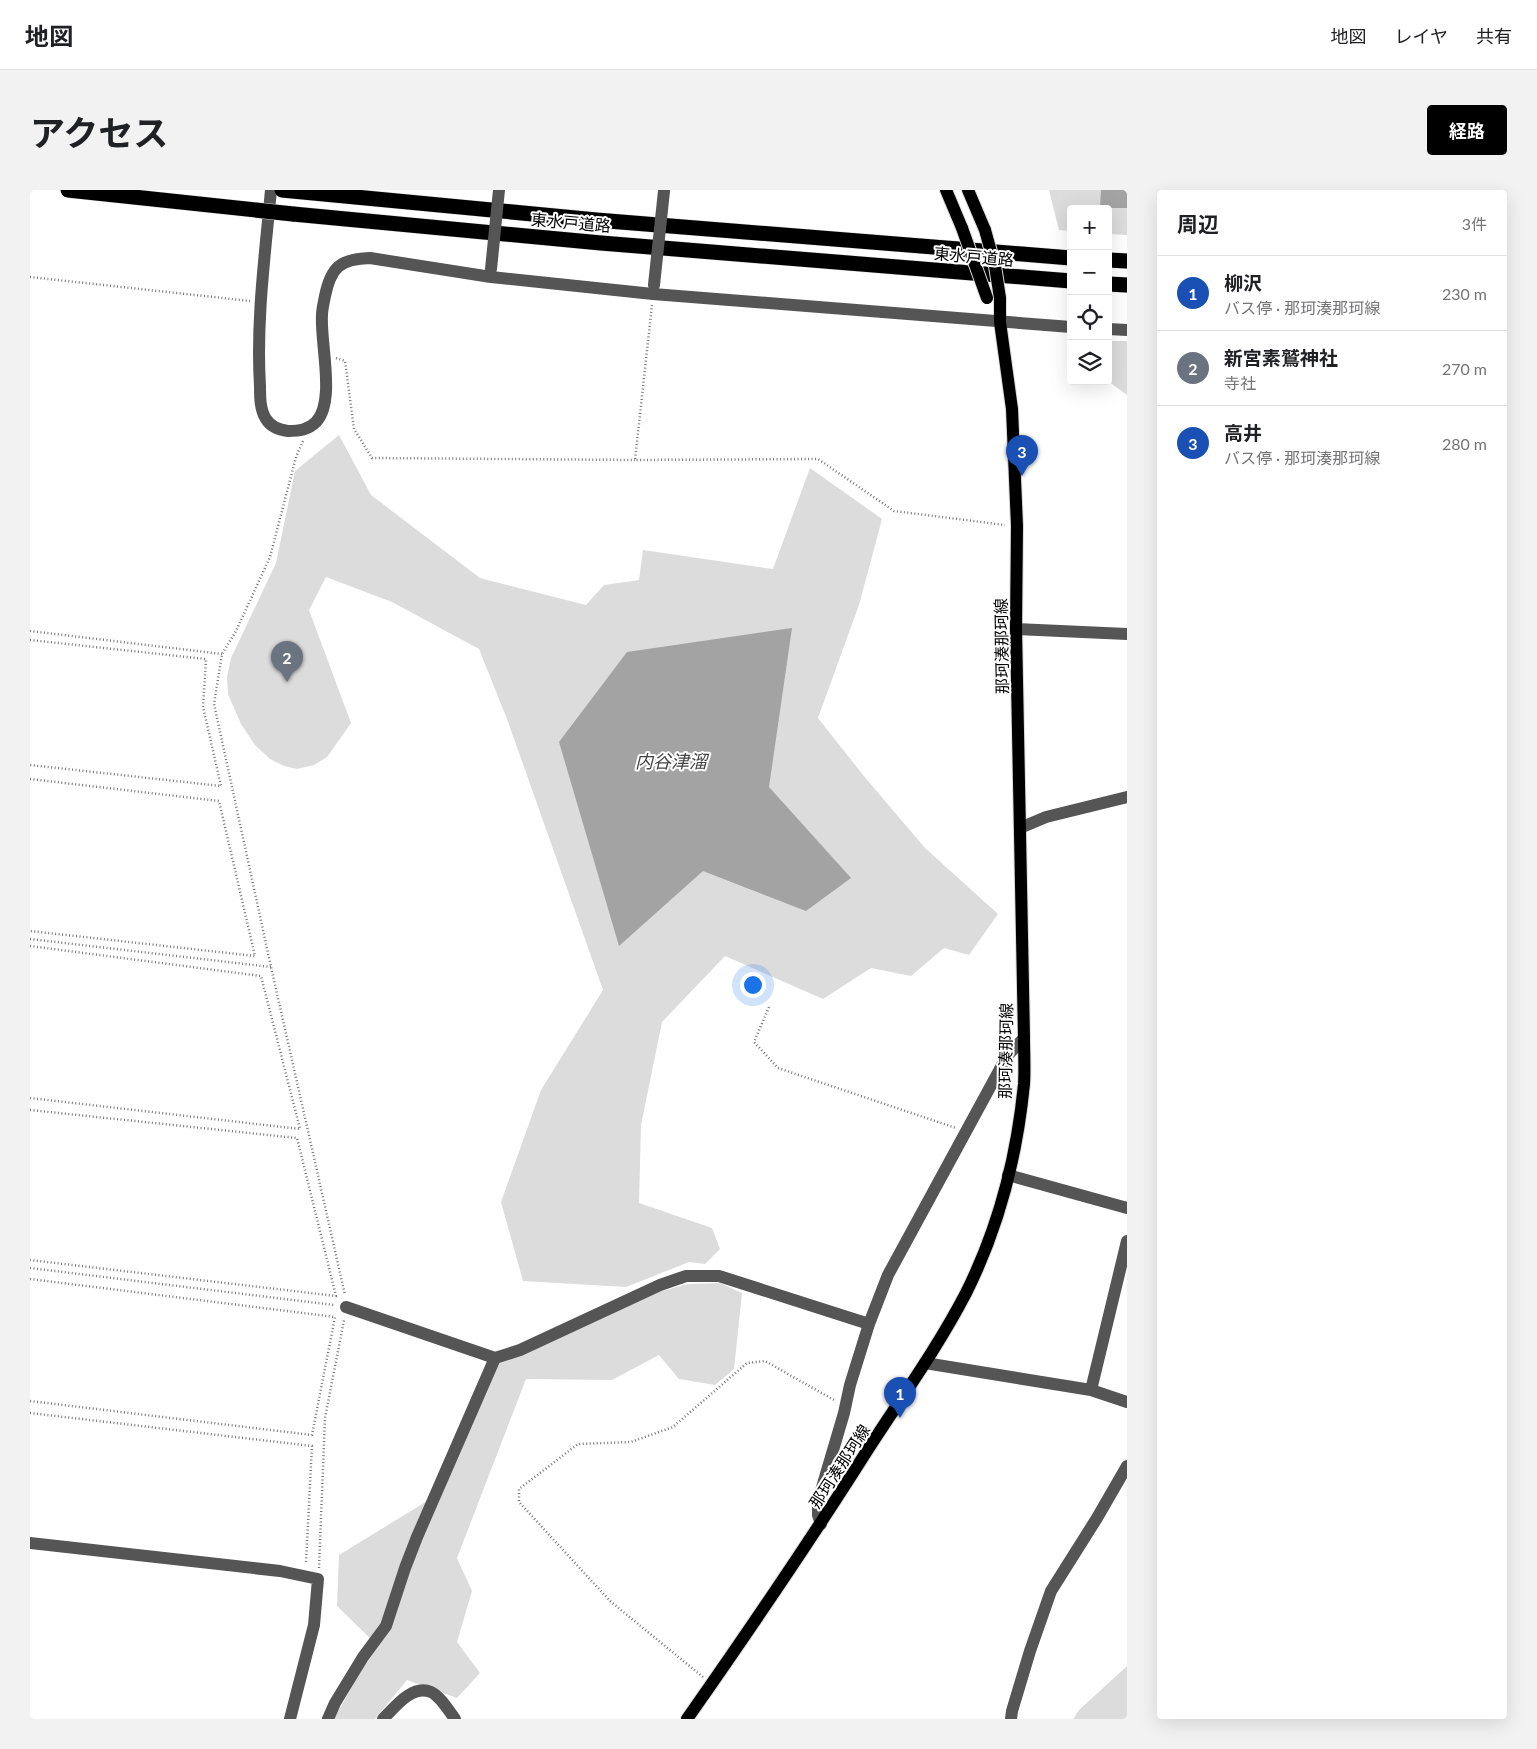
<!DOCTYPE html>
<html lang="ja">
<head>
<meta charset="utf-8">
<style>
  body { margin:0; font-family:Lato,"Noto Sans JP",sans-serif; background:#f2f2f2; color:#202124 }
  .controls { position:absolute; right:15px; top:15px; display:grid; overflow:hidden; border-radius:5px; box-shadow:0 5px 20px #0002 }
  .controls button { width:45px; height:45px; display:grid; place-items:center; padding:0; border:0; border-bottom:1px solid #e0e0e0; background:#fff; color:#202124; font:25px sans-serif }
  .you { position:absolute; left:722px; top:794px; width:18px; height:18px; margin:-12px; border:4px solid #fff; border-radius:50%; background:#1a73e8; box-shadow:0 0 0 8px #1a73e833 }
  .badge { display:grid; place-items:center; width:32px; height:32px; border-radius:50%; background:#000; color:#fff; font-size:16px; font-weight:700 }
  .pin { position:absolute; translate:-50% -41px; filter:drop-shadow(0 1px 2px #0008) }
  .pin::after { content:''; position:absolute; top:26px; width:18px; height:15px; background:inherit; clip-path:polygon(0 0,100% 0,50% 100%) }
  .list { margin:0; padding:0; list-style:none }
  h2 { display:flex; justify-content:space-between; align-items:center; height:65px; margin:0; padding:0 20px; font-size:21px }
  h2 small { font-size:16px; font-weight:400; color:#757577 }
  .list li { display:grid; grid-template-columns:32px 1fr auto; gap:15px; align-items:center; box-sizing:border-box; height:75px; padding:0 20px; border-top:1px solid #e0e0e0 }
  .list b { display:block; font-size:19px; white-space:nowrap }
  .list p { margin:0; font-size:16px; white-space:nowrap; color:#757577 }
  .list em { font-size:16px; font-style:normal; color:#757577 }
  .icon { flex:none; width:28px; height:28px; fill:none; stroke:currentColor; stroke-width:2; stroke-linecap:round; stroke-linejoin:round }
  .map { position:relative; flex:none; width:1097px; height:1529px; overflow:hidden; border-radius:5px }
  header { display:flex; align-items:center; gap:30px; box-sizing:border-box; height:70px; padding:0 25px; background:#fff; border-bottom:1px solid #e0e0e0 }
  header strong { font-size:24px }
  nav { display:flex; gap:28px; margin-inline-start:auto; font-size:18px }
  .intro { display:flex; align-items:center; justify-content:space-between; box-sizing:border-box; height:120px; padding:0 30px }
  h1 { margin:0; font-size:35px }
  .button { padding:12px 22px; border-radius:5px; background:#000; color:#fff; font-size:18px; font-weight:700 }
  main { display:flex; gap:30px; padding:0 30px }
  aside { flex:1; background:#fff; border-radius:5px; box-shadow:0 5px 20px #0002 }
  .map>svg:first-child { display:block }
  .green { fill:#dcdcdc }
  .water { fill:#a3a3a3 }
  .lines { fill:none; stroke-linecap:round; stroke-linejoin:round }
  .major-casing { stroke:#dbdbdb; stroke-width:14 }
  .highway-casing { stroke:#dbdbdb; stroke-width:16 }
  .path { stroke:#777; stroke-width:2.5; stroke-dasharray:1 2.5; stroke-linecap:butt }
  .minor { stroke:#555; stroke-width:12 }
  .major { stroke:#000; stroke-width:12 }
  .highway { stroke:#000; stroke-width:15 }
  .major-bridge-casing { stroke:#dbdbdb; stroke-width:14; stroke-linecap:butt }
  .highway-bridge-casing { stroke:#dbdbdb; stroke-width:16; stroke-linecap:butt }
  .minor-bridge { stroke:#555; stroke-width:12 }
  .major-bridge { stroke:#000; stroke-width:12 }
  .highway-bridge { stroke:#000; stroke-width:15 }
  .labels { text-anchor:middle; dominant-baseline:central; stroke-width:4; stroke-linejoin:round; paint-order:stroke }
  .street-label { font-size:16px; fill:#000; stroke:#fff }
  .water-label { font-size:18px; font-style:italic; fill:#444; stroke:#fff }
</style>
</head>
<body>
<header>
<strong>地図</strong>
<nav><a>地図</a><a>レイヤ</a><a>共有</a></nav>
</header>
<div class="intro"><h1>アクセス</h1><a class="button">経路</a></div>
<main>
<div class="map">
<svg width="1097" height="1529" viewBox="0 0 1097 1529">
  <rect width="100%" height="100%" fill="#fff"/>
  <path class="green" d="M1019,0h78v45l-19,-1v-25h-37v22l-12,-1z
    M1078,151h19v54l-19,-14z
    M309,245l32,60 109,83 106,27 18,-20 35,-5 4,-30 130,19 37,-101 72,51 -23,86 -41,113 45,57 62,73 73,66 -29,41 -25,-7 -33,28 -40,-8 -48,31 -98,-43 -63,66 -21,103 -2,78 73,25 8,21 -15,15 -16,-2 -63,25 -103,-6 -22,-79 40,-112 62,-100 -96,-271 -28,-70 -87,-47 -66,-25 -17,33 42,113 -24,34 -13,8 -17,4 -13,-3 -14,-7 -15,-14 -14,-21 -13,-30 -1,-17 4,-19 45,-95 19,-92z
    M690,1093l22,10 -8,76 -19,16 -36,-6 -20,-24 -47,25 -86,-1 -69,179 15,33 -15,51 23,31 -23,25 -50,-18 -32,39h-41l42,-75 -39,-38 2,-51 98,-60 61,-134 164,-70 26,-7z
    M1097,1476v53h-54l6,-9z"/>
  <path class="water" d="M1071,0h26v18h-27z
    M762,438l-23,159 82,91 -45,33 -103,-40 -84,75 -60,-204 68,-90z"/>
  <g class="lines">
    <g class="major-casing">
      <path id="major" d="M916,0l16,38
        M938,0l17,40
        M657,1529c61,-87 121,-175 178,-265 34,-53 72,-105 101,-161 32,-64 51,-137 58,-209 1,-15 0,-31 0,-46l-8,-409 1,-103 -5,-117 -12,-87v-24"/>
    </g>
    <g class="highway-casing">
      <path id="highway" d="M252,0l314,30 475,38
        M263,24l308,29 470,38
        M1078,70l19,1
        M1078,94l19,1"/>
    </g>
    <path class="path" d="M0,87l220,24
      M622,115l-17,155 183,-1 76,52 111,14
      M306,168l9,3 9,68 18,29 263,2
      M273,251l-7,16 -26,100 -34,74 -14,23 -8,50 57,263 74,328
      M0,441l192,23
      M0,450l176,19 -3,48 18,79 -191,-21
      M0,589l189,22 36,155 -225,-25
      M0,749l241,28
      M0,756l231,30 39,153 -270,-31
      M739,817l-15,35 24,26 178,60
      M0,920l267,28 39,158 -306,-36
      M0,1078l304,37
      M0,1089l305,38 -23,118 -282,-34
      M0,1223l282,33 -6,116h-2
      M289,1378l6,-150 19,-98
      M673,1487l-93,-76 -91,-99v-13l59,-45 53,-2 42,-15 74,-64 18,-2 69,39"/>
    <path class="minor" d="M241,0c-6,65 -15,131 -11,196 0,11 0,24 6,33 5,8 13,11 22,12 11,0 20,-1 28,-9 20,-21 4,-79 6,-107 0,-6 2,-13 3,-19 6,-29 15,-37 45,-38l121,19 162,17 418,33
      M1078,139l19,1
      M986,439l111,5
      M990,638l26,-11 81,-20
      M978,985l119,33
      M316,1117l149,51 25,-8 140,-65 26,-9h33l150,48
      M895,1173l166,27 36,12
      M1061,1200l36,-149
      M791,1334l-3,-9v-14l26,-88 6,-28 19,-61 19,-49 119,-219 17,-18
      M0,1353l250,28 38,8 -4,46 -24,94
      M298,1529l7,-16 28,-46 23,-31 19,-58 12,-31 78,-179
      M353,1529c12,-12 29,-35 48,-27 9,4 18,19 24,27
      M981,1529l1,-8 18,-60 21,-60 46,-73 30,-52"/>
    <use href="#major" class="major"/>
    <use href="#highway" class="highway"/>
    <g class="major-bridge-casing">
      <path id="major-bridge" d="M932,38l25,70
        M955,40l10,36 5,32"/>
    </g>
    <g class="highway-bridge-casing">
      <path id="highway-bridge" d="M38,0l225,24"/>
    </g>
    <path class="minor-bridge" d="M461,79l8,-79
      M624,95l10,-94"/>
    <use href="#major-bridge" class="major-bridge"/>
    <use href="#highway-bridge" class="highway-bridge"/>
  </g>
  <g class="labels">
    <g class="street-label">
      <text transform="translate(541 32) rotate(5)">東水戸道路</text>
      <text transform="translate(944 66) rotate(5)">東水戸道路</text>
      <text transform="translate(971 456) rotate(-91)">那珂湊那珂線</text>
      <text transform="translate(975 861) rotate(-89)">那珂湊那珂線</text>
      <text transform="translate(809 1276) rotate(-57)">那珂湊那珂線</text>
    </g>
    <g class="water-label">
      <text x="641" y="571">内谷津溜</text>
    </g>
  </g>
</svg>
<div class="controls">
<button>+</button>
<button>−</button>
<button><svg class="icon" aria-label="locate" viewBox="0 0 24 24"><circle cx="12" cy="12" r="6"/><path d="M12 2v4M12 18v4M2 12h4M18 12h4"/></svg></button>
<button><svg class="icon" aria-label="layers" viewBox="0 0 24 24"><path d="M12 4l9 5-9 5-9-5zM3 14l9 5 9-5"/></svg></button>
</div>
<div class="you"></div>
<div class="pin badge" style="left:870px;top:1228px;background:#1a4fb4">1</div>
<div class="pin badge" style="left:257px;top:492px;background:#6b7280">2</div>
<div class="pin badge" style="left:992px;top:286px;background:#1a4fb4">3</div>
</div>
<aside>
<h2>周辺<small>3件</small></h2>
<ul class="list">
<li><span class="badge" style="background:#1a4fb4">1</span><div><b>柳沢</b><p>バス停 · 那珂湊那珂線</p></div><em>230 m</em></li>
<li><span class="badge" style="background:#6b7280">2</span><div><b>新宮素鷲神社</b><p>寺社</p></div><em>270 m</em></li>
<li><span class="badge" style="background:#1a4fb4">3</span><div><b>高井</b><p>バス停 · 那珂湊那珂線</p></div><em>280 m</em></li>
</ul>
</aside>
</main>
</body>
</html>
